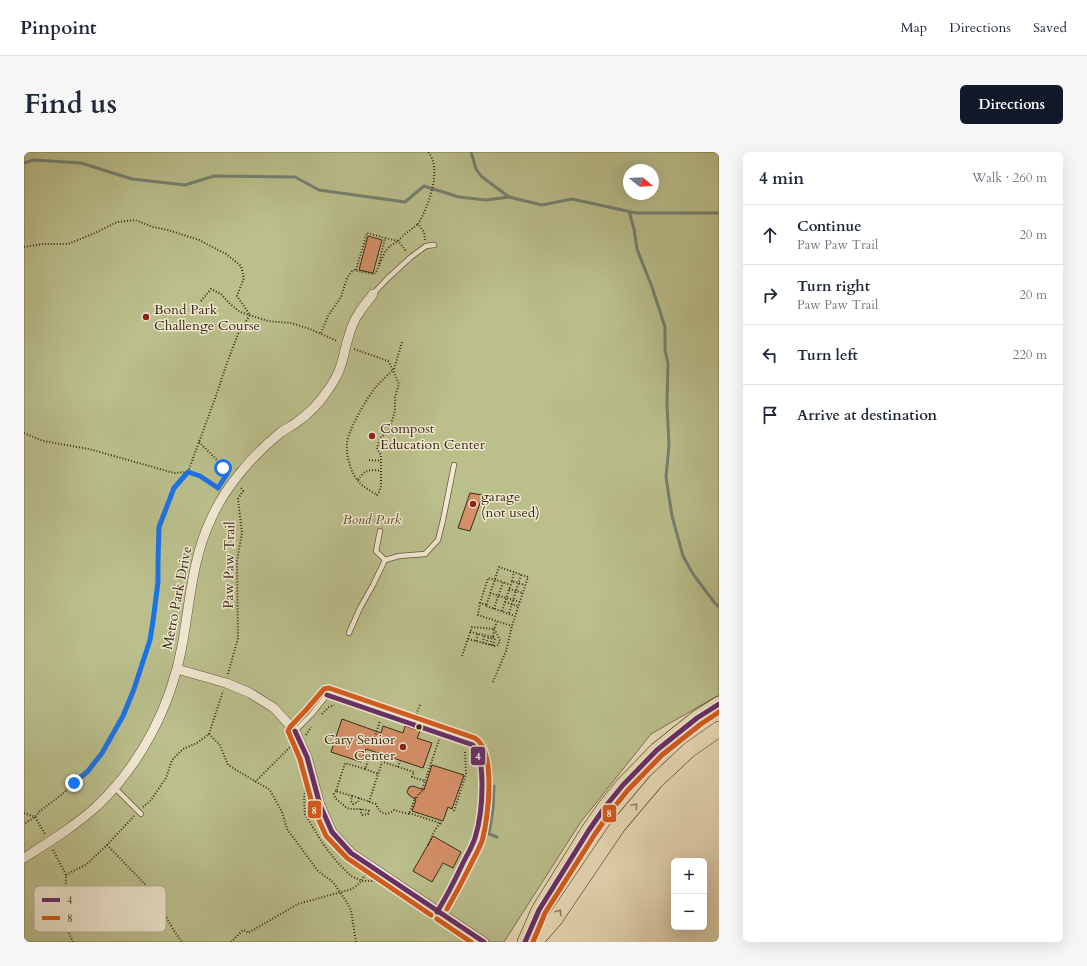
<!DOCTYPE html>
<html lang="en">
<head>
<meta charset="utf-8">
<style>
  body { margin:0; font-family:Cardo,serif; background:#f6f6f7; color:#1f2937 }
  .controls { position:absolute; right:12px; bottom:12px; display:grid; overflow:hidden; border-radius:6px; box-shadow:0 4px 16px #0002 }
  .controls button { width:36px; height:36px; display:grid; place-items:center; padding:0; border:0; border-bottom:1px solid #e0e1e3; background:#fff; color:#1f2937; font:20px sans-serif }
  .compass { position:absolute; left:599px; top:12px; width:36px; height:36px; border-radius:50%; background:#fff; box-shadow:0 4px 16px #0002; rotate:108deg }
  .stop { position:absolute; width:12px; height:12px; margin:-9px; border:3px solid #1a73e8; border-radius:50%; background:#fff }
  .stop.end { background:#1a73e8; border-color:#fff; box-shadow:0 1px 4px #0008 }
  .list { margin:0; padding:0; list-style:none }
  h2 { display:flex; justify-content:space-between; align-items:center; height:52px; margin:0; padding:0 16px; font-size:17px }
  h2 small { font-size:13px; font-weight:400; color:#747a83 }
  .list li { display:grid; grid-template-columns:26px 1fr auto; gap:12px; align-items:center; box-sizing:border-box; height:60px; padding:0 16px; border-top:1px solid #e0e1e3 }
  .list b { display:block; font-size:15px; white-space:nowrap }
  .list p { margin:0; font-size:13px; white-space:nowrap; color:#747a83 }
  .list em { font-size:13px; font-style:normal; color:#747a83 }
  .icon { flex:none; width:22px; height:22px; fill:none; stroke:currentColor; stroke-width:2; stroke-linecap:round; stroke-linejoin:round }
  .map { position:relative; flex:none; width:695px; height:790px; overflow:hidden; border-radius:6px }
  header { display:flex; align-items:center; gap:24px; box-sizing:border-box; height:56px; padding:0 20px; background:#fff; border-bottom:1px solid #e0e1e3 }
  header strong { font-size:19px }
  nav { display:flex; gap:22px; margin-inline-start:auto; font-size:14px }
  .intro { display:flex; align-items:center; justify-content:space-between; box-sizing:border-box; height:96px; padding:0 24px }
  h1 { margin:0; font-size:28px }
  .button { padding:10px 18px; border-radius:6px; background:#111827; color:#fff; font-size:14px; font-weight:700 }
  main { display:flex; gap:24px; padding:0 24px }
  aside { flex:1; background:#fff; border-radius:6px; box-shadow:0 4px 16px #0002 }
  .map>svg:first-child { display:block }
  .green { fill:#babf8c; stroke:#7b7452; fill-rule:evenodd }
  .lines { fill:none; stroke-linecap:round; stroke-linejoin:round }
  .stream { stroke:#738172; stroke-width:3 }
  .building { fill:#d59068; stroke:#3c2a17 }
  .lane-casing { stroke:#67563f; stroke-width:6 }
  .street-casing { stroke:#67563f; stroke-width:10 }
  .primary-casing { stroke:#3c2a17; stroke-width:16 }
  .path { stroke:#3c2a17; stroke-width:2; stroke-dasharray:1 2; stroke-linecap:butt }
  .lane { stroke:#f0e8d1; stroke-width:4.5 }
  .street { stroke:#f0e8d1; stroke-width:9 }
  .primary { stroke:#e8dbb8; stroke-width:15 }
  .bus-1-casing { stroke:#f0e8d1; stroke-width:8 }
  .bus-2-casing { stroke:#f0e8d1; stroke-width:8 }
  .bus-1 { stroke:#672e68; stroke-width:5 }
  .bus-2 { stroke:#d55b1e; stroke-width:5 }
  .oneway { stroke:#928268 }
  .route { stroke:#1a73e8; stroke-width:5 }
  .poi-dot { fill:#8f2418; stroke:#f0e8d1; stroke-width:1.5 }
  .bus-dot { fill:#3c2a17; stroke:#f0e8d1; stroke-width:1.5 }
  .labels { text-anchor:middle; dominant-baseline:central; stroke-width:3; stroke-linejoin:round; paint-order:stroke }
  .poi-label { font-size:14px; fill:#3c2a17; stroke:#f0e8d1; text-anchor:start }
  .park-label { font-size:14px; font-style:italic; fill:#5c4f34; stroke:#f0e8d1 }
  .street-label { font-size:14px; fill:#3c2a17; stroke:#f0e8d1 }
  .key { fill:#f0e8d1; stroke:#baaf99; stroke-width:1 }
  .key-label { font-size:11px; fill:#3c2a17 }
  .line-badge { stroke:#f0e8d1; stroke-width:1.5 }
  .badge-label { font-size:11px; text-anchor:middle; font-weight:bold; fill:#fff }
</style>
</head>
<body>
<header>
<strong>Pinpoint</strong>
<nav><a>Map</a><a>Directions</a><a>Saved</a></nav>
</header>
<div class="intro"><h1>Find us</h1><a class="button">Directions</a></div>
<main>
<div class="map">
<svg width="695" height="790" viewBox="0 0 695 790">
  <rect width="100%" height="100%" fill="#e8dbb8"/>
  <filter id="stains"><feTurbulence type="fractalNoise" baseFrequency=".005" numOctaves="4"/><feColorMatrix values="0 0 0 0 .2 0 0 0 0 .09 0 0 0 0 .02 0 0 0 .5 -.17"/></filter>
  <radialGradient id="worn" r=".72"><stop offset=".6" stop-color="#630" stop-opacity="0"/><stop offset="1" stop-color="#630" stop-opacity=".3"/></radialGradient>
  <path class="green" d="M0,0h695v543l-68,39 -71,89 -76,119h-480zM605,18h24v24h-24z"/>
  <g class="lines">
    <path class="stream" d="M447,0l5,17 5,7 28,21
      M0,11l9,-3 48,3 51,16 53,6 29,-9 81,1 24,13 86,12 19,-16 35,11 27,3 23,-3 33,8 30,-6 64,14h83
      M605,59l5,18 3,20 15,38 13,40v23l3,13 -1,41 2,41 -3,32 6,39 11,40 10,18 21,28 5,5
      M470,634l-1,23 -4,25 8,3"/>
  </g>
  <path class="building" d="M344,84l14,4 -9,33 -14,-3z
    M446,341l13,2 -13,36 -12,-3z
    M318,567l39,14 2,-7 20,7 2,-7 15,5 -3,7 15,5 -9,25 -57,-19 -5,13 -30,-10z
    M408,613l32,10 -12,34 -4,-2 -5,14 -31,-10 4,-11 -7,-5 -2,-3 2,-5 4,-1 11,4z
    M409,684l28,16 -8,16 -10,-5 -11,19 -19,-11z"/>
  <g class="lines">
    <g class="lane-casing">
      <path id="lane" d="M349,142l14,-15 24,-22 15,-11 8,-1
        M356,379l-4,20 9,9
        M325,481l11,-25 13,-23 12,-25 14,-4 26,-2 13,-14 5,-20 11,-55
        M271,579l16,-16 16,-20 146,50 7,13 2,14v37l-5,25 -27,57 -12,20
        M90,635l27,27"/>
    </g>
    <g class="street-casing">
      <path id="street" d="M153,517l49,14 24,10 24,15 21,23 12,26 13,48 12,27 19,21 133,89
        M0,706c25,-16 51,-32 73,-52 44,-42 74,-100 85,-160 8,-43 10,-87 29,-127 14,-32 42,-64 69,-86 5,-4 12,-7 17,-11 12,-8 23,-20 31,-32 5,-7 11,-17 13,-25 3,-8 4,-18 7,-26 2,-8 6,-19 11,-26 4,-7 10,-13 14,-19"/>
    </g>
    <g class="primary-casing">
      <path id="primary" d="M501,790l14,-32 50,-80 16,-23 18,-22 34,-35 40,-32 22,-14
        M511,790l20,-23 63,-93 38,-45 33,-31 30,-21"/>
    </g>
    <path class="path" d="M401,88l-1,-8 -6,-8c10,-16 25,-56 10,-72
      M0,95l19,-3h25l27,-11 22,-11 18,-2 18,7 15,3 31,10 27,14 15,12 3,12 -7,18 13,19 -12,19 -11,29 -10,30 -29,79 12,4 18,12
      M355,112l6,-26 13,3 9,11
      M332,118l11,-37 18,5
      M177,149l10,-12 10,5 8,9 11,9 28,9 23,2 19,6 27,12
      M297,181l7,-17 13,-19 6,-19 6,-8 21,4 2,-2 9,-20 5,-6 8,-5 6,-6 14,-11
      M330,197l34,12 5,9 6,14 -4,13v14l-6,20 -9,7 -3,10 4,7v31l-2,6 -2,3c-6,-4 -14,-8 -18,-13 -9,-10 -13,-27 -12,-40 2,-13 20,-45 29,-55 5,-6 12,-12 17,-17
      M370,217l8,-27
      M0,281l19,8 46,8 85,24 14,-1 -14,16 -15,39 -1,34v21l-8,58 -16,49 -11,27 -21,37 -14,18 -27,24 -21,16 -5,6 -11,7
      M175,290l17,17 11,15
      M345,308l12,1
      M334,328c7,-10 10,-11 23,-9
      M488,429l2,-9
      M485,437l14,4
      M466,441l30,9
      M481,450l13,4
      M456,451l8,-25 15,4
      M462,453l-6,-2 -2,12 34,11
      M470,457l9,-27 7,3
      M478,459l10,-30 13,4
      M485,461l12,-38
      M446,480l23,5 1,-7
      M469,485l2,1 -2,8
      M444,487l27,7 3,-1 2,-4 -2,-5 -4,-7
      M452,489l2,-8
      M459,491l1,-8
      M462,492l3,-8
      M466,493l2,-8
      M438,504l10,-29 22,2 3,-7
      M204,522l10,-36 -1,-77 5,-28 -4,-34 5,-8 -2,-3
      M469,530l13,-31 6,-25 16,-49 -29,-10 -13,39 29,10
      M298,562l7,-7 5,-2
      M391,565l5,-12
      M185,582l14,-43
      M185,582l11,11 8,20 42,25 12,22 5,17 31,42 15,11 13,19 5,9 5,32
      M282,583l5,-8
      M349,591l7,-22
      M340,604l50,16 -2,5 13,4 14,-41
      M345,606l-4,11 -20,-6 -9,28 16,5 -1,5 2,3 5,-2 1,-4 17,6c3,9 10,13 18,6l15,4 6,-16 1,1 3,-6h2l4,-12
      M374,615l2,-6
      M341,617l13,5
      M231,630l36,-36
      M281,638l-1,10 1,14 18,30 14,18 14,14 11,5h13
      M312,639l-2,3 1,4 12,10 3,1h11l8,2 -1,3 -5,1 -2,-1v-5
      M328,644l7,2
      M345,650l13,-40
      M119,655l8,-7 15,-22 6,-18 11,-11 14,-6 12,-9
      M430,659l12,-37 -1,-24
      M0,661l11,4 10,17
      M385,661l34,11
      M83,693l57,59c2,4 0,5 1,9 1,6 13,24 17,29
      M404,693l7,-15 5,-7
      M29,698l13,25 -1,50 8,17
      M42,723l21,-11 20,-19 27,-29
      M207,790l12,-12 3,1 2,2 50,-29 54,-15 8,-6 6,-10"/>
    <use href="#lane" class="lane"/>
    <use href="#street" class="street"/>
    <use href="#primary" class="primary"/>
    <g class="bus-1-casing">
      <path id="bus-1" d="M303,543l146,50c8,13 9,26 9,41 0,18 -2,36 -7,52 -3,9 -8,17 -12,25 -8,17 -16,33 -26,49
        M271,579l12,26 13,48 12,27 19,21 133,89
        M501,790l14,-32 50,-80 16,-23 18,-22 34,-35 40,-32 22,-14"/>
    </g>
    <g class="bus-2-casing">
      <path id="bus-2" d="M407,763l-84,-57 -21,-22 -13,-29 -13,-48 -12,-28 2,-4 16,-17 18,-21 5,-1 146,50c22,14 13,82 7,103 -3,8 -8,17 -12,25 -7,14 -15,29 -23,43
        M413,767l34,23
        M509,790l12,-29 50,-79 16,-23 17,-21 34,-35 39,-31 18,-12"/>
    </g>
    <use href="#bus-1" class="bus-1"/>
    <use href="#bus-2" class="bus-2"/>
  </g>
  <defs><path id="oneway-chevron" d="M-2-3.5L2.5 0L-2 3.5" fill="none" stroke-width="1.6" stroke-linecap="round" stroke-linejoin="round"/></defs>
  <g class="oneway">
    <use href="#oneway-chevron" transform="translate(611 654) rotate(-50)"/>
    <use href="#oneway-chevron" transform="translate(535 760) rotate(-56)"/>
  </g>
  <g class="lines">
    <path class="route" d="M50,631l14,-12 14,-18 21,-37 11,-27 16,-49 3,-19 5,-39v-21l1,-34 15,-39 14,-16 12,4 18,12 9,-14 -4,-6"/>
  </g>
  <g class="poi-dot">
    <circle cx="122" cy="165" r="4"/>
    <circle cx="348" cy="284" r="4"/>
    <circle cx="449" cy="352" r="4"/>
    <circle cx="379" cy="595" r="4"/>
  </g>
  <circle class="bus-dot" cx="395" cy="575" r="3.5"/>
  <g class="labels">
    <g class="poi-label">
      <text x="130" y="157">Bond Park<tspan x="130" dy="16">Challenge Course</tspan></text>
      <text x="356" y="276">Compost<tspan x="356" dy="16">Education Center</tspan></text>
      <text x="457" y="344">garage<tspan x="457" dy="16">(not used)</tspan></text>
      <text x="371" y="587" text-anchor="end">Cary Senior<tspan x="371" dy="16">Center</tspan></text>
    </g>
    <g class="park-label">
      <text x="348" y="367">Bond Park</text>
    </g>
    <g class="street-label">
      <text transform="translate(205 413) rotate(-89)">Paw Paw Trail</text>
      <text transform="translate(153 446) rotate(-79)">Metro Park Drive</text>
    </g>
  </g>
  <rect x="10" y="734" width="132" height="46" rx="6" class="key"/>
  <rect x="18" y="746" width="18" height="4" fill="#672e68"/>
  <rect x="18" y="764" width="18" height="4" fill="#d55b1e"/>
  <g class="key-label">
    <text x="43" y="752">4</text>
    <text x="43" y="770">8</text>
  </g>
  <g class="line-badge">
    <rect x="446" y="594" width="16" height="20" rx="4" fill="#672e68"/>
    <rect x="283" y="648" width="15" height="19" rx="4" fill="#d55b1e"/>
    <rect x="578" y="652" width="15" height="19" rx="4" fill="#d55b1e"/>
  </g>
  <g class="badge-label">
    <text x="454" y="608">4</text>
    <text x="290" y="662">8</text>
    <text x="585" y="665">8</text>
  </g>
  <rect width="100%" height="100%" filter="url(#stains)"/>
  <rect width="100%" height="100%" fill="url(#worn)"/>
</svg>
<div class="controls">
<button>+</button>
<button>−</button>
</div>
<svg class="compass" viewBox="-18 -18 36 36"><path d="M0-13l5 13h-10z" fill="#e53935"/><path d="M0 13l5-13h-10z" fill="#747a83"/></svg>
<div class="stop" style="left:199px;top:316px"></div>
<div class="stop end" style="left:50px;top:631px"></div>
</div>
<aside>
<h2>4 min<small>Walk · 260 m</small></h2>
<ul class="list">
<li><svg class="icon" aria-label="ahead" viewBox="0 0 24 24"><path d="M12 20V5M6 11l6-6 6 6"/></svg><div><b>Continue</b><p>Paw Paw Trail</p></div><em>20 m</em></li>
<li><svg class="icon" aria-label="right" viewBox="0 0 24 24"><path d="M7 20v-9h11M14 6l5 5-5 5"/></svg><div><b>Turn right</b><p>Paw Paw Trail</p></div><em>20 m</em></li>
<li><svg class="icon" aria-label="left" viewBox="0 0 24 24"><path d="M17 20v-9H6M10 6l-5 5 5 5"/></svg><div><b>Turn left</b></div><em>220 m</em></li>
<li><svg class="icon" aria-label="arrive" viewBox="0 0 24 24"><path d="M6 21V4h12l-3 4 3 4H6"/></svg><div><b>Arrive at destination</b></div></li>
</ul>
</aside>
</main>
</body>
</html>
